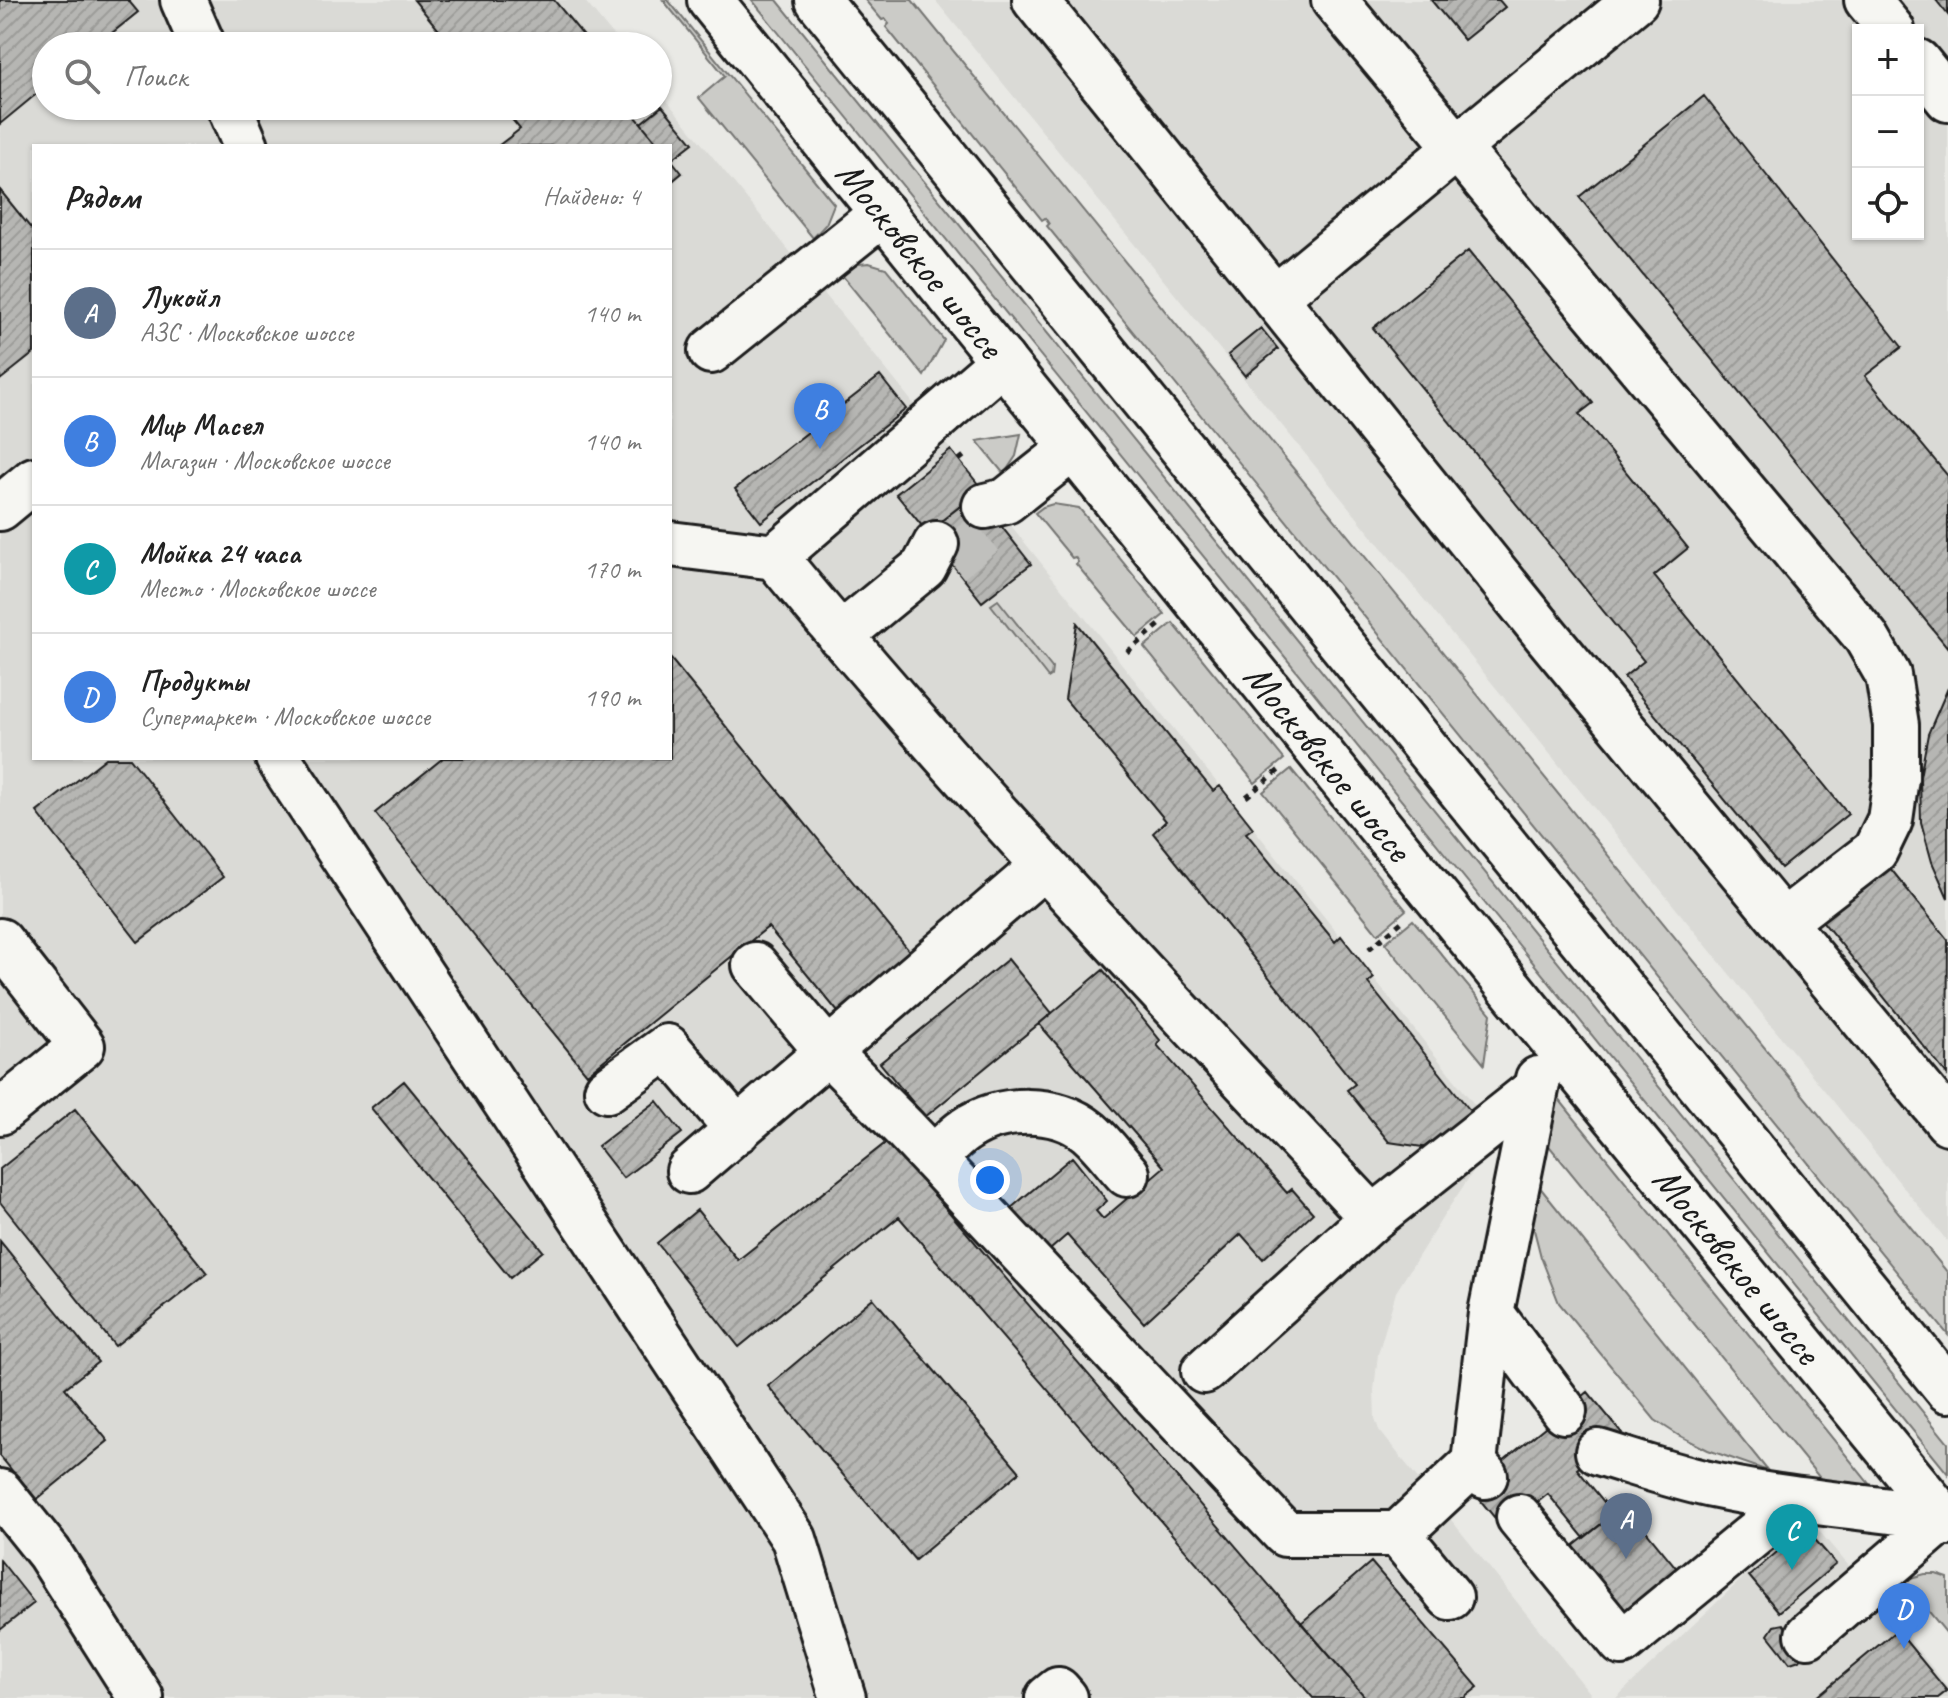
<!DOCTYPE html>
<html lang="ru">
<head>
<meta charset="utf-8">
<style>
  body { margin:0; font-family:Caveat,sans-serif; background:#f6f6f6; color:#222 }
  .controls { position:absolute; right:24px; top:24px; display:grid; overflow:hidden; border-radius:0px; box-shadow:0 2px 6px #0004 }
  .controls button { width:72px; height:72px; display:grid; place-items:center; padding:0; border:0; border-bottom:2px solid #e0e0e0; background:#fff; color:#222; font:40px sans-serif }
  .you { position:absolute; left:990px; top:1180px; width:28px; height:28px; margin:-20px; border:6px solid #fff; border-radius:50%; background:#1a73e8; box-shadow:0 0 0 12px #1a73e833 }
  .badge { display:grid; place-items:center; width:52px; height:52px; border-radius:50%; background:#db2777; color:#fff; font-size:26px; font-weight:700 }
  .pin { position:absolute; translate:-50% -66px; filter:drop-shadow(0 2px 4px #0008) }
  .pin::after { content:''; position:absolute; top:42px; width:28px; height:24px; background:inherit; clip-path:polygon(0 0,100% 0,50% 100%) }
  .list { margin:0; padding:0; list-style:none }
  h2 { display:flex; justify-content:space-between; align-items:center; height:104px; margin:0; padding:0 32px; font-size:34px }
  h2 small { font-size:26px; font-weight:400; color:#767676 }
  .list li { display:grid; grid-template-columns:52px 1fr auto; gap:24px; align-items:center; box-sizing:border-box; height:128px; padding:0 32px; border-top:2px solid #e0e0e0 }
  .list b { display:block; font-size:30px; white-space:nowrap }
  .list p { margin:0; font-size:26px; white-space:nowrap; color:#767676 }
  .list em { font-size:26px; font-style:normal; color:#767676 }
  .icon { flex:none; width:44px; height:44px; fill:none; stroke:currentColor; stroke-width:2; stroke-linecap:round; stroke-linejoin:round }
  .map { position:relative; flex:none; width:1948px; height:1698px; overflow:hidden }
  .search { position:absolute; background:#fff; box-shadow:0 2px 6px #0004; left:32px; top:32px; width:640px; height:88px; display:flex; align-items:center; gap:20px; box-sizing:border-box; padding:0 28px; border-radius:44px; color:#767676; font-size:30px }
  .panel { position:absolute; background:#fff; box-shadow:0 2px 6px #0004; left:32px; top:144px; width:640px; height:616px; border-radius:0px }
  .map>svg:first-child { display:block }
  .built { fill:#dadad6; fill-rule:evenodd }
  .green { fill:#cbcbc7; stroke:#747472; stroke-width:2 }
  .building { fill:url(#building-hatch); stroke:#1c1c1c; stroke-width:2 }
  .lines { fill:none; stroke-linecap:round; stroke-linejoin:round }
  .minor-tunnel { stroke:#c0c0bd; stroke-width:44; stroke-dasharray:44 22; stroke-linecap:butt }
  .minor-casing { stroke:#1c1c1c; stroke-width:50 }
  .major-casing { stroke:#1c1c1c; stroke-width:50 }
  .path { stroke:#1c1c1c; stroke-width:5; stroke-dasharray:6 6; stroke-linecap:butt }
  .minor { stroke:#f6f6f2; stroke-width:44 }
  .major { stroke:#f6f6f2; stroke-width:44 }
  .labels { text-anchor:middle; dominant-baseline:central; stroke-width:6; stroke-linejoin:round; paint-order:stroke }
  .street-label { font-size:40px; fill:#1c1c1c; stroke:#f6f6f2 }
</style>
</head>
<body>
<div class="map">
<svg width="1948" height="1698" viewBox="0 0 1948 1698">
  <defs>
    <pattern id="building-hatch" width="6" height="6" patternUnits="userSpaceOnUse" patternTransform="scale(2)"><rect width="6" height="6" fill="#b6b6b3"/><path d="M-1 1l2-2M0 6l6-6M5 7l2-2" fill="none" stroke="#9c9c99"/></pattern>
  </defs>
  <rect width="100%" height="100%" fill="#e9e9e5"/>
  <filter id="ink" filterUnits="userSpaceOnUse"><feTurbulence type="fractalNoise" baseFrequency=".0125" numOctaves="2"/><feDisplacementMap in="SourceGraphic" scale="16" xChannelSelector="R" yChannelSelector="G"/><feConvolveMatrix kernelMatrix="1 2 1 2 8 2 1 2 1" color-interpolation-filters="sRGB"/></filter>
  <g filter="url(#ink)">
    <path class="built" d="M0,0h584l38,46h-576v60h612v-16l227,278 613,766 -52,78 -50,80 -18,62 -4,36 1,28 4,12 215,268h-1594zM34,146h636v612h-636z
      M935,0h1013v1242zM1858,30h60v204h-60z
      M1807,1517l59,69 82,101v11h-332z"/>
    <path class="green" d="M663,0h5l166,204 -8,20 -13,14 -114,-140 26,-22z
      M752,0h25l1171,1443v31z
      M865,0h47l1036,1273v62l-901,-1109 2,-2 -4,-6 -3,2 -156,-193 3,-3 -4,-5 -3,1z
      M869,263l17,5 58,72 -20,36 -83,-102 18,-10z
      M1021,434l-5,22 -12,18 -27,-33z
      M1053,504l26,4 86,106 -28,23 -61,-73 2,-2 -3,-5 -3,1 -37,-45 8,-6z
      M998,600l54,68 -1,8 -3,2 -57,-73z
      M1173,623l111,136 -29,24 -111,-136z
      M1291,769l115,141 -28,24 -115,-142z
      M1413,920l78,94 -7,50 -99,-121z
      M1558,1098l317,393 -47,-3 -287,-352 7,-28z
      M1534,1180l234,291 -60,-21 -30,-15 -23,-15 -96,-117 -18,-46 -9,-35 -2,-13z
      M1925,1574h11l12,4v57l-45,-55z"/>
    <path class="building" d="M0,0h128l10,12 -42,34h-50v40l-46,38z
      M414,0h140l38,46h-140z
      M1431,0h68l6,7 -41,33z
      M1936,0h12v15z
      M1704,96l198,251 -37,29 83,100v172l-369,-451z
      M501,106h126l33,40h-162l22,-17z
      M662,106l31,37 -22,17 -1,-14h-10l-19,-23z
      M670,158l12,15 -12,10z
      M0,190l34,42v121l-34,27z
      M1468,251l125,152 -14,11 109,134 -34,28 194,238 -67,54 -157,-191 20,-16 -271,-333z
      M1261,328l17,21 -33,27 -17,-21z
      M880,376l26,33 -145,113 -26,-33z
      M951,450l31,39 -55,43 -31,-38z
      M976,494l55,70 -49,38 -55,-70z
      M1077,623l136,168 7,-5 33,42 -7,5 89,109 6,-6 33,42 -6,5 104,130 -43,35 -40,-6 -42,-52 8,-6 -202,-251 13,-12 -101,-122z
      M670,658l241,295 -73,59 -70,-85 -181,147 -212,-261 68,-55h227z
      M1948,688v210l-16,-36 -11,-40 -1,-45 8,-43z
      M106,758h24l93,119 -85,65 -101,-130z
      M1886,863l62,77 -1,135 -128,-158z
      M1008,959l44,54 -127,104 -45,-54z
      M1103,970l57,70 -3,5 130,148 5,-4 21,24 -50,46 -22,-25 -97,89 -77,-88 -24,21 -38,-43 67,-56 35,44 -11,10 7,8 61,-52 -125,-143z
      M404,1081l139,170 -33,27 -139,-170z
      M657,1101l25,32 -59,45 -25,-32z
      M75,1109l132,164 -92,73 -115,-144v-33z
      M888,1141l478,557h-53l-414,-481 -160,130 -82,-104 40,-33 41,50z
      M0,1241l98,121 -33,26 43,53 -72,59 -36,-44z
      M873,1298l147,174 -105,88 -147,-174z
      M1588,1392l34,41 -45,36 37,45 -30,24 -36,-44 -44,35 -34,-41z
      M1625,1505l54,66 -52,43 -55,-67z
      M1805,1528l31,36 -57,48 -30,-36z
      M0,1560l34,43 -34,27z
      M1371,1562l107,125 -14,11h-98l-65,-75z
      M1783,1624l21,29 -4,7 -10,3 -22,-28 6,-9z
      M1897,1630l50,61 -9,7h-123z"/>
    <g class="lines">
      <path class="minor-tunnel" d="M950,561l49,-39"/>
      <g class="minor-casing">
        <path id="minor" d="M183,0l20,46
          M1035,0l511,635 402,487
          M1334,0l532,637 22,38 8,50v53l-6,42 -15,31 -92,71
          M1867,0l25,30
          M1918,62l30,37
          M229,106l17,40
          M1275,298l361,-298
          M711,351l172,-138
          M985,506l21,-5 67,-53
          M0,508l34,-28
          M670,544l105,13c189,230 395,444 598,661
          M775,557l228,-196
          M840,636l84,-69 12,-23
          M278,758l516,781 49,159
          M0,941l82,105 -82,66
          M755,965l73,87 77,77 380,405h113
          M1538,1079l-47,234 73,98
          M607,1090l60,-43 71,83
          M933,1159c10,-9 21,-22 32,-29 35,-24 91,-25 124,2 14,12 25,28 38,42
          M689,1171l355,-305
          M1204,1371l169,-153 163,-129
          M1598,1452c40,12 79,26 119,34 75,16 152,21 227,32
          M1485,1476l-11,-13 17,-150
          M0,1492l49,61 92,145
          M1519,1517l103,126 174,-143
          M1450,1597l-52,-63 76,-71
          M1808,1635l136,-117
          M1048,1698l10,-8 7,8"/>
      </g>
      <g class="major-casing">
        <path id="major" d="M710,0l837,1033 401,490
          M818,0l1130,1390"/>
      </g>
      <path class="path" d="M959,460l9,-7
        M1127,652l36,-30
        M1246,797l37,-30
        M1369,949l36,-30"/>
      <use href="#minor" class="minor"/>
      <use href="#major" class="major"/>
    </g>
  </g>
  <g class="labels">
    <g class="street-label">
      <text transform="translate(920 259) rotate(51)">Московское шоссе</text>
      <text transform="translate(1328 762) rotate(51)">Московское шоссе</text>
      <text transform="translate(1737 1265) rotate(51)">Московское шоссе</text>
    </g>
  </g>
</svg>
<div class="controls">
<button>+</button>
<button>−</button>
<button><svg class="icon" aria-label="locate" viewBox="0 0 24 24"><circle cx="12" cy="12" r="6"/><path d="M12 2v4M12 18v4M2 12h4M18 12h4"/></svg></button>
</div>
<div class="you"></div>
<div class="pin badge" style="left:1626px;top:1559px;background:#5c6f8a">A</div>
<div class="pin badge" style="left:820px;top:449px;background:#3f7fe0">B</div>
<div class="pin badge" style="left:1792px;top:1570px;background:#0f9aa8">C</div>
<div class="pin badge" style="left:1904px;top:1649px;background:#3f7fe0">D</div>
<div class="search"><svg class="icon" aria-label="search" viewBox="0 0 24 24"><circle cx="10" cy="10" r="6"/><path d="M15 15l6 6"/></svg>Поиск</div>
<section class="panel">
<h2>Рядом<small>Найдено: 4</small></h2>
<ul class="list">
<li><span class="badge" style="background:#5c6f8a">A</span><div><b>Лукойл</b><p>АЗС · Московское шоссе</p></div><em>140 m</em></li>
<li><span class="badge" style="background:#3f7fe0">B</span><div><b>Мир Масел</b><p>Магазин · Московское шоссе</p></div><em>140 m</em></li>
<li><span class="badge" style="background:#0f9aa8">C</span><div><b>Мойка 24 часа</b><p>Место · Московское шоссе</p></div><em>170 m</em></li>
<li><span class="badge" style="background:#3f7fe0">D</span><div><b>Продукты</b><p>Супермаркет · Московское шоссе</p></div><em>190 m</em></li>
</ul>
</section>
</div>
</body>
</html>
